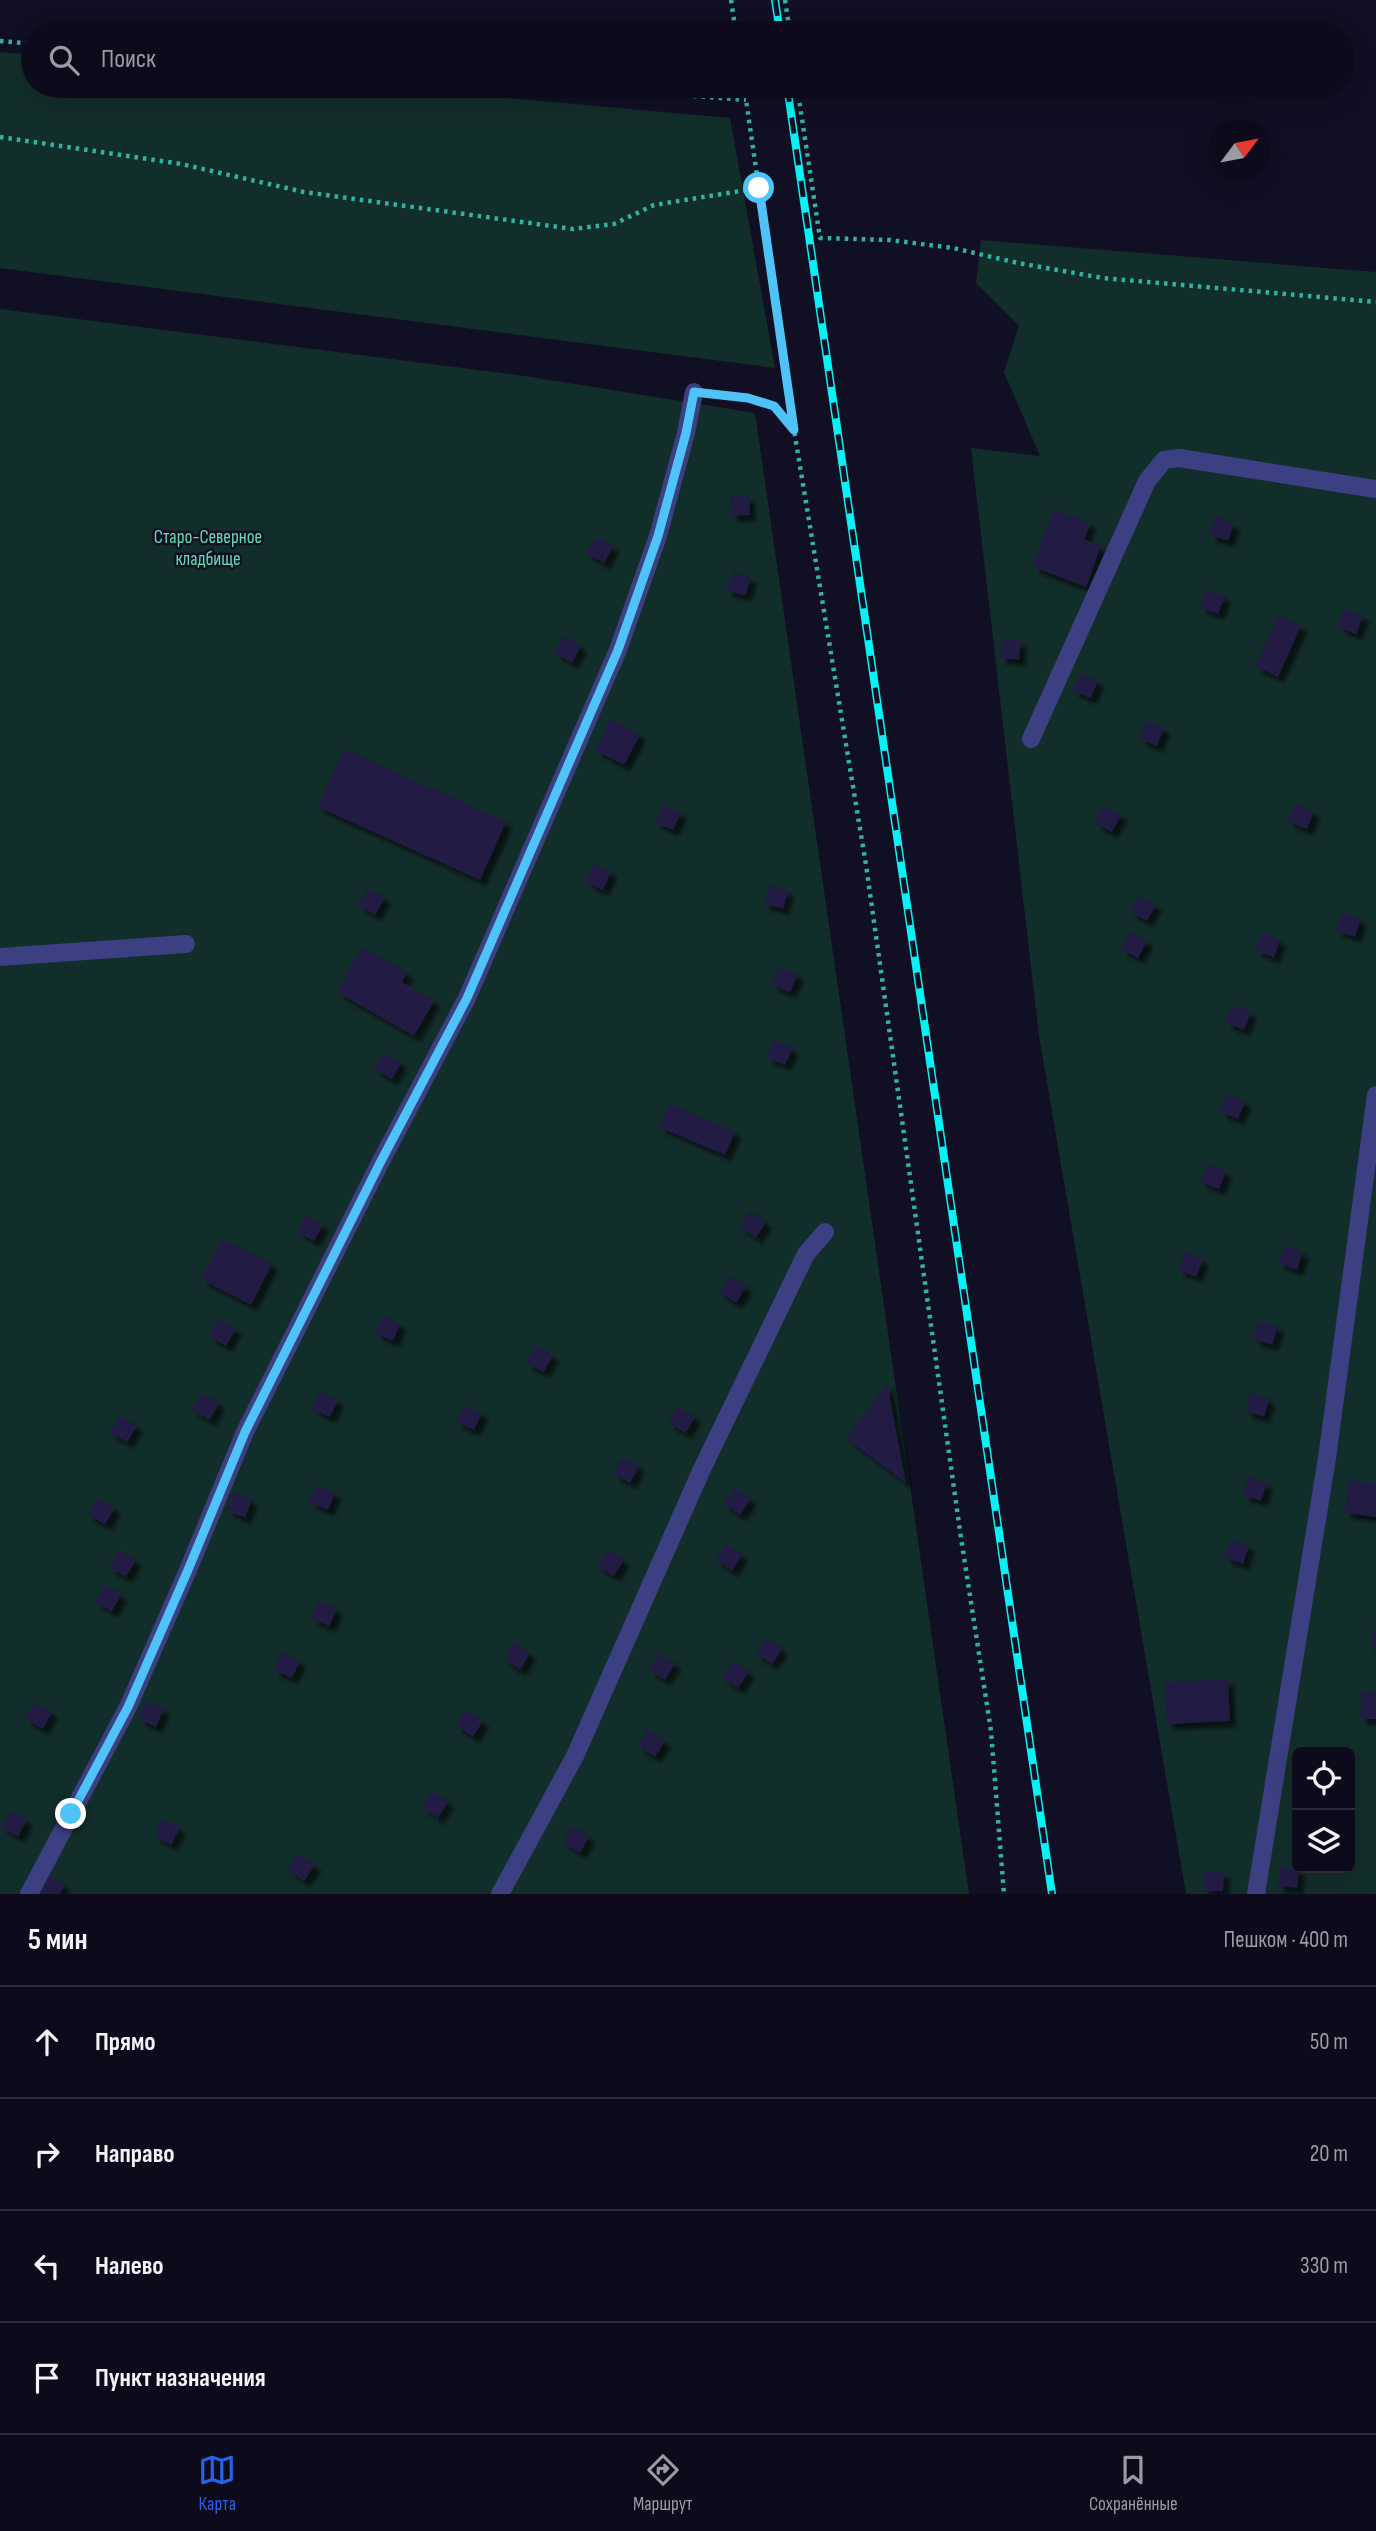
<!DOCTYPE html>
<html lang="ru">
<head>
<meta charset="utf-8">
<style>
  body { margin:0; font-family:"Sofia Sans Condensed",sans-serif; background:#161424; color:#f1f3f6 }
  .controls { position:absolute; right:21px; bottom:21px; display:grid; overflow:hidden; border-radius:10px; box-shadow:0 7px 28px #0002 }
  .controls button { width:63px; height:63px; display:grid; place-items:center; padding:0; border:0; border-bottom:2px solid #2d2b3a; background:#0d0b1b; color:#f1f3f6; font:35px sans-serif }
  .compass { position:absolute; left:1208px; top:119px; width:63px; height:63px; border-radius:50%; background:#0d0b1b; box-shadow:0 7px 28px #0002; rotate:58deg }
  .stop { position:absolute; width:21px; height:21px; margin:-16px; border:5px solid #4fc3f7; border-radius:50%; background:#fff }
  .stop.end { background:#4fc3f7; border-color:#fff; box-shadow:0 2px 7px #0008 }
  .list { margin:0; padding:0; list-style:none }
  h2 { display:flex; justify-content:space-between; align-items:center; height:91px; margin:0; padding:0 28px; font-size:30px }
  h2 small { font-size:23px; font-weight:400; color:#9a9ba3 }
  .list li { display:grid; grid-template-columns:46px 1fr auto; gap:21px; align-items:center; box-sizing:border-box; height:112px; padding:0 28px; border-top:2px solid #2d2b3a }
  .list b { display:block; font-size:26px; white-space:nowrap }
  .list em { font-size:23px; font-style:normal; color:#9a9ba3 }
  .icon { flex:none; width:38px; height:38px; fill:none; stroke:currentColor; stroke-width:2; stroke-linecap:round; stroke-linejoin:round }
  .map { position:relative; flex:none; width:1376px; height:1894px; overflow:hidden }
  .search { position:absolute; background:#0d0b1b; box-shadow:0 7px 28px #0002; left:21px; right:21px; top:21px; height:77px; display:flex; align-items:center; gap:18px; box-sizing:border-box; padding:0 24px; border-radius:38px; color:#9a9ba3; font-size:26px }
  .sheet { height:539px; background:#0d0b1b }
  nav { display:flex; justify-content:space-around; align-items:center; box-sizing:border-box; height:98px; border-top:2px solid #2d2b3a; background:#0d0b1b; font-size:19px; color:#9a9ba3 }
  nav a { display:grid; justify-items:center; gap:4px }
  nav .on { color:#2563eb }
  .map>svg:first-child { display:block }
  .green { fill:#122e2a; fill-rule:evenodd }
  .building { fill:#211c44; filter:url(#shadow) }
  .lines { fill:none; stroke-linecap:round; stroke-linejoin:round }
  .path { stroke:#33b2a0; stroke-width:4.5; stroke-dasharray:3.5 5; stroke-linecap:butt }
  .minor { stroke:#3c3f81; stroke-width:18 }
  .rail-casing { stroke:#08f2f5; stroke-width:8 }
  .rail { stroke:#110f24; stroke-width:5; stroke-dasharray:16; stroke-linecap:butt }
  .route { stroke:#4fc3f7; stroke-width:9 }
  .labels { text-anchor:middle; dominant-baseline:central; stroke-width:5; stroke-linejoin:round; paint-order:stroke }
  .park-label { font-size:19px; fill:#62dcb3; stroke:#110f24 }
</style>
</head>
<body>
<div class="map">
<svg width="1376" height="1894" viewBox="0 0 1376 1894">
  <defs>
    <filter id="shadow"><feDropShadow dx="6" dy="6" stdDeviation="2" flood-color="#0009"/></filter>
  </defs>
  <rect width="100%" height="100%" fill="#110f24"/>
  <path class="green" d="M0,52l33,3v31h340l357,32 45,250 -775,-100z
    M981,240l395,32v1622h-190l-147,-858 -68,-588 69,8 -36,-84 15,-46 -43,-43zM1297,1752h53v116h-53z
    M0,309l525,67 230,37 214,1481h-969z"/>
  <path class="building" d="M749,496l1,19 -19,1 -1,-19z
    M1054,509l37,14 -7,16 17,7 -15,41 -53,-20z
    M1216,517l18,7 -6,17 -19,-6z
    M596,537l17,10 -9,16 -18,-10z
    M733,572l18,6 -6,18 -19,-6z
    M1206,590l19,6 -7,18 -18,-6z
    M1344,609l19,7 -7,18 -18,-7z
    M1279,615l22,11 -23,51 -23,-11z
    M564,636l17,10 -9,17 -17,-10z
    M1002,639l19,2 -2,19 -19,-2z
    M1080,673l18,8 -7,17 -18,-7z
    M611,719l29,16 -16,30 -29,-15z
    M1146,721l18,7 -7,18 -18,-7z
    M344,749l162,73 -26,58 -162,-73z
    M1295,804l19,7 -7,18 -19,-7z
    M663,805l18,8 -8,17 -18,-8z
    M1104,806l17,9 -9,17 -17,-9z
    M594,864l17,8 -8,18 -17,-8z
    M769,885l19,6 -5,18 -19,-5z
    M368,889l17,9 -10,17 -17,-10z
    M1139,896l17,9 -9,16 -17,-9z
    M1343,912l18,7 -6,18 -19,-7z
    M1130,932l17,9 -9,17 -17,-9z
    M1262,933l18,7 -6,18 -19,-8z
    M362,947l45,26 -5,9 32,19 -20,35 -77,-44z
    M780,967l18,8 -8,17 -18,-7z
    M1232,1005l19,7 -7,18 -18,-7z
    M774,1040l19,8 -8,17 -18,-7z
    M384,1053l17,10 -9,16 -18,-10z
    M1227,1094l18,7 -7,18 -18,-7z
    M669,1104l66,28 -10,23 -66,-28z
    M1208,1164l18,7 -7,18 -19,-7z
    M750,1211l16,11 -10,16 -16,-11z
    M306,1215l17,10 -9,16 -17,-9z
    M222,1239l50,25 -21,41 -50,-26z
    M1285,1245l18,7 -6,18 -19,-7z
    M1185,1252l18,7 -7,18 -18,-7z
    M730,1276l16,11 -10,16 -17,-11z
    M383,1316l17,8 -7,17 -18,-8z
    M218,1320l18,9 -10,17 -17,-10z
    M1259,1321l19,6 -6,18 -19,-6z
    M536,1346l17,9 -9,17 -18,-9z
    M887,1383l19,100 -59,-44z
    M320,1392l18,8 -8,17 -18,-8z
    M1251,1393l18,6 -5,18 -19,-6z
    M202,1394l17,9 -9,17 -18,-10z
    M464,1405l18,8 -8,17 -18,-8z
    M678,1407l17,10 -9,16 -18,-10z
    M119,1416l18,10 -10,16 -17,-9z
    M622,1457l17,9 -9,17 -17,-9z
    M1248,1477l19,6 -6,18 -18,-6z
    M1349,1480l27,4v33l-31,-4z
    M317,1485l18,8 -7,17 -19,-8z
    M734,1488l17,11 -11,16 -16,-11z
    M235,1492l17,8 -7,18 -18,-8z
    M98,1498l17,10 -10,16 -17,-9z
    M1230,1540l19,5 -6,19 -18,-6z
    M726,1544l16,11 -10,16 -16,-11z
    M608,1550l16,10 -10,16 -17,-10z
    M119,1551l17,9 -10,17 -17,-10z
    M105,1585l16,10 -9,16 -17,-9z
    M319,1601l18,8 -8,17 -18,-8z
    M1373,1628h3v20l-5,-1z
    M766,1638l16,11 -10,15 -16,-10z
    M513,1643l17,10 -10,17 -16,-11z
    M282,1652l18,9 -8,17 -18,-8z
    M659,1653l16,11 -10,16 -16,-10z
    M732,1661l17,11 -11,16 -16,-11z
    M1228,1679l2,42 -63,3 -2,-42z
    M1362,1690l14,1v28h-16z
    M146,1701l18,8 -8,18 -17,-8z
    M35,1702l17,10 -9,17 -18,-10z
    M466,1710l17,11 -10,16 -17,-11z
    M648,1730l17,11 -10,16 -17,-11z
    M432,1791l16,11 -10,16 -16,-11z
    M10,1811l17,9 -9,17 -17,-10z
    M162,1819l18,8 -9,18 -17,-9z
    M573,1826l16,11 -9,16 -17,-11z
    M298,1854l17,11 -11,16 -16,-11z
    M1280,1867l19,2 -2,19 -19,-2z
    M1204,1872h20l-1,19h-19z
    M48,1875l17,10 -5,9h-16l-5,-3z"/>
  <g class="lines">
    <path class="path" d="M731,0l5,33
      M785,0l5,33
      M0,41l33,3
      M566,86l180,14
      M744,86l50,344
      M797,86l23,152 70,2 63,8 65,15 85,15 273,24
      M0,137l181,27 123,28 269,37 41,-5 40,-19 105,-17
      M716,394l32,4 26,8 20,24 72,435 95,673 30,193 13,163"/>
    <path class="minor" d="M1031,739l116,-258 17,-21 15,-2 197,31
      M0,957l186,-13
      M29,1894l99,-187 60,-137 57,-138 135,-269 87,-165 151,-348 40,-114 28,-103 8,-41
      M500,1894l75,-138 127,-287 104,-215 19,-22
      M1256,1894l71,-436 49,-363"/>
    <g class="rail-casing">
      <path id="rail" d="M775,0l5,33
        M787,86l265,1808"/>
    </g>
    <use href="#rail" class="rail"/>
  </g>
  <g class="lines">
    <path class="route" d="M71,1814l57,-107 60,-137 57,-138 135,-269 87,-165 151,-348 40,-114 28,-103 8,-41 54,6 26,8 20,24 -35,-242"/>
  </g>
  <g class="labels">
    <g class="park-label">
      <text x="208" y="537">Старо-Северное<tspan x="208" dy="22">кладбище</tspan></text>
    </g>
  </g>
</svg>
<div class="controls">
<button><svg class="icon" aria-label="locate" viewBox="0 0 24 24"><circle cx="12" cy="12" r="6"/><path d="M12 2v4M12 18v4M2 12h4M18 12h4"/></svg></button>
<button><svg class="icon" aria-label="layers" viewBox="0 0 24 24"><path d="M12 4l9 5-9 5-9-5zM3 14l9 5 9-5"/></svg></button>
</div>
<svg class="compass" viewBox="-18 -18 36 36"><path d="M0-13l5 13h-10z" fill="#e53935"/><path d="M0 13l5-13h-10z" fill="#9a9ba3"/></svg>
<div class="stop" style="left:759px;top:188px"></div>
<div class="stop end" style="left:71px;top:1814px"></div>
<div class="search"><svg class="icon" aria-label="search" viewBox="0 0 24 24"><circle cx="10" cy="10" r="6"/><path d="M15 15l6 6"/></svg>Поиск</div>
</div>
<section class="sheet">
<h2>5 мин<small>Пешком · 400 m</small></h2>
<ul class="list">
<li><svg class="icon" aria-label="ahead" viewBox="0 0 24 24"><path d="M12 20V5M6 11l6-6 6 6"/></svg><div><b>Прямо</b></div><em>50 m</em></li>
<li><svg class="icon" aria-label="right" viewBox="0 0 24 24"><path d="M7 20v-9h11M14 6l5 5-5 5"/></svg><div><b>Направо</b></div><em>20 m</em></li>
<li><svg class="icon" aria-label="left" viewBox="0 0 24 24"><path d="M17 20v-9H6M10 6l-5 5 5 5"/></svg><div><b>Налево</b></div><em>330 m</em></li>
<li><svg class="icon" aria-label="arrive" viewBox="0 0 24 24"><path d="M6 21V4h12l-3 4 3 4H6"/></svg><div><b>Пункт назначения</b></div></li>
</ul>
</section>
<nav>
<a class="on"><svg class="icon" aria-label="map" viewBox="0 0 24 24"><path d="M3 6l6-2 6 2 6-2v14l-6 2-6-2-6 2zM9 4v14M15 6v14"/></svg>Карта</a>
<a><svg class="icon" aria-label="directions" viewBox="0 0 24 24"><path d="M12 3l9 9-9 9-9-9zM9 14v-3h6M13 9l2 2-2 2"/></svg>Маршрут</a>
<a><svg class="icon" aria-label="saved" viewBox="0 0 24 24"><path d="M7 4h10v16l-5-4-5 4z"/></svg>Сохранённые</a>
</nav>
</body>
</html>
